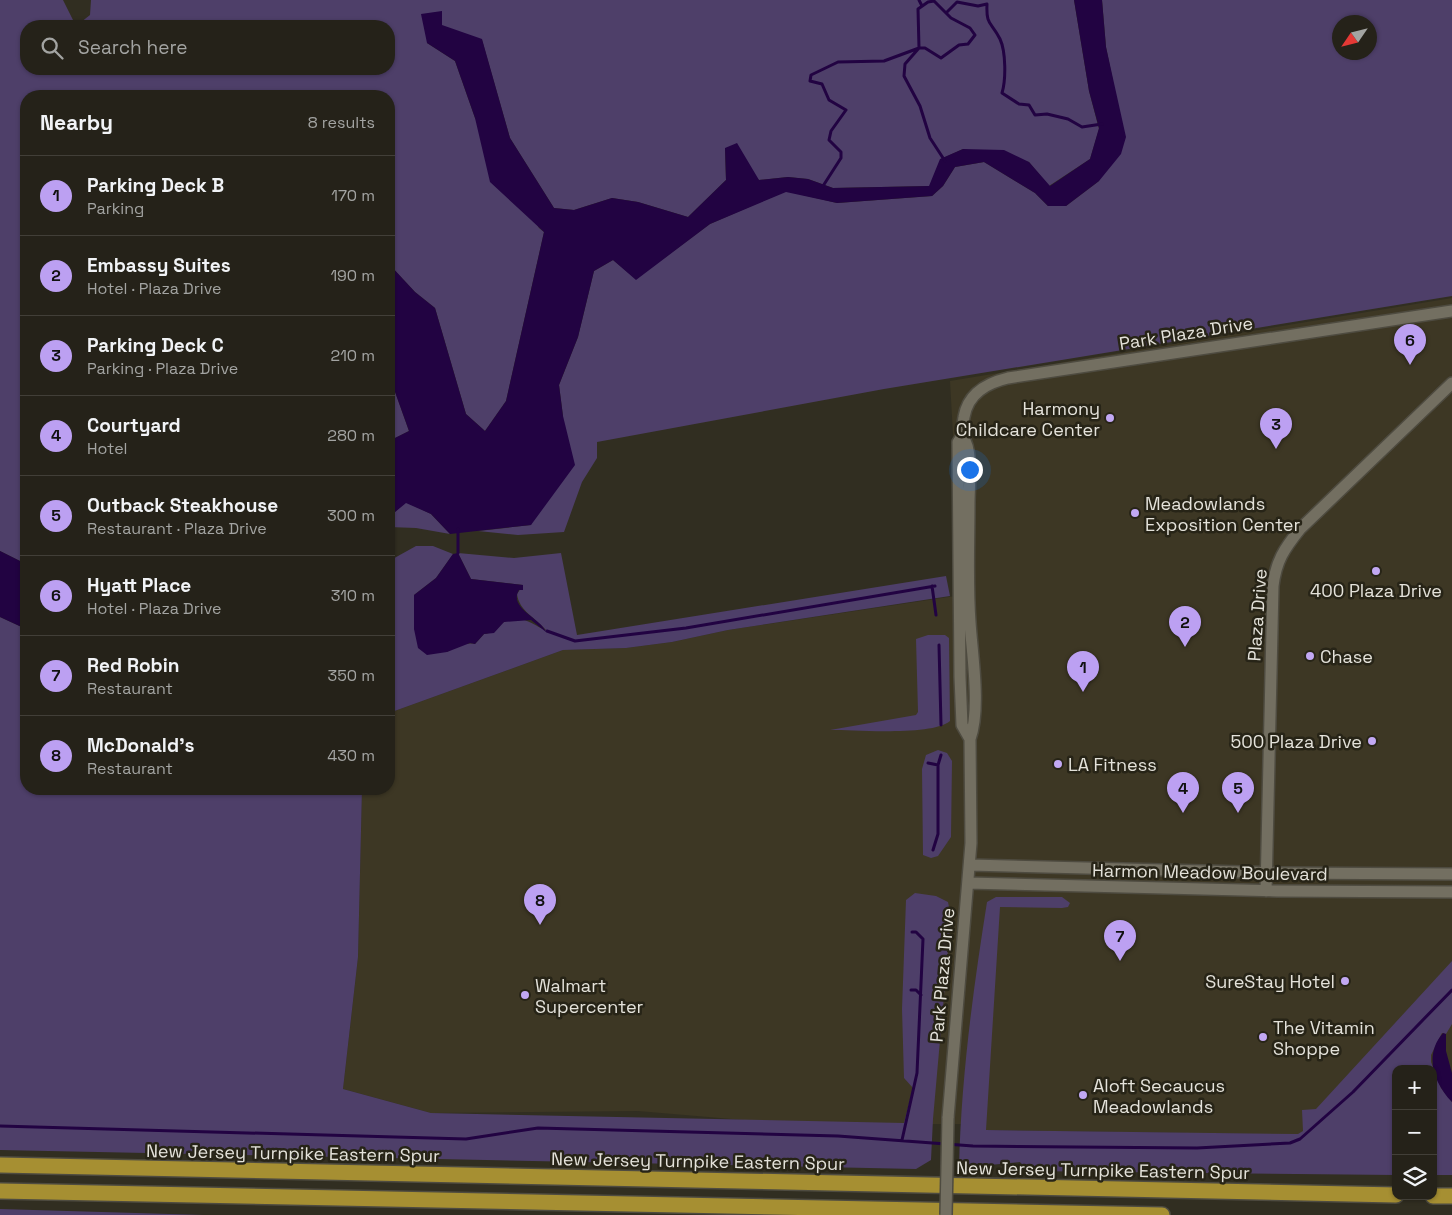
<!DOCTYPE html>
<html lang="en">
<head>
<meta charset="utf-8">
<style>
  body { margin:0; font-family:"Space Grotesk",sans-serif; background:#2d2a22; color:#f1f3f6 }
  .controls { position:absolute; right:15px; bottom:15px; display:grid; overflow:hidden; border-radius:10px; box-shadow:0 1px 4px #0004 }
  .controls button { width:45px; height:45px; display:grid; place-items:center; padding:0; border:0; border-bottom:1px solid #423f38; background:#252219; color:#f1f3f6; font:25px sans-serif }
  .compass { position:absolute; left:1332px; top:15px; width:45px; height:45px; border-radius:50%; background:#252219; box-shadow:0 1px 4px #0004; rotate:235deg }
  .you { position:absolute; left:969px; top:469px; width:18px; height:18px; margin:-12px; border:4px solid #fff; border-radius:50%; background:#1a73e8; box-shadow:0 0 0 8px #1a73e833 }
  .badge { display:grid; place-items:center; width:32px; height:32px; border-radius:50%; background:#bca0f2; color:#111; font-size:16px; font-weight:700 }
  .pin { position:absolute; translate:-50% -41px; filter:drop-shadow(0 1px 2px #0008) }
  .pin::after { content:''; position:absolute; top:26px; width:18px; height:15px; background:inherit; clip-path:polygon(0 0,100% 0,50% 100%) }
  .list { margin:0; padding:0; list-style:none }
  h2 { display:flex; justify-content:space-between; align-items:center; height:65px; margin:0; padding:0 20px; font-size:21px }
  h2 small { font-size:16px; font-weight:400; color:#a3a4a2 }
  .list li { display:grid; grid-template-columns:32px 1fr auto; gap:15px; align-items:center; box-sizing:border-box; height:80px; padding:0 20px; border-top:1px solid #423f38 }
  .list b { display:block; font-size:19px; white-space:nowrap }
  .list p { margin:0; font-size:16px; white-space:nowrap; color:#a3a4a2 }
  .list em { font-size:16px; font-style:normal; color:#a3a4a2 }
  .icon { flex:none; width:28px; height:28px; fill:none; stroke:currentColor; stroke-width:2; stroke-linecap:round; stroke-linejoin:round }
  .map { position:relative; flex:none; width:1452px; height:1215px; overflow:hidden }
  .search { position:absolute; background:#252219; box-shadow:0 1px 4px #0004; left:20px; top:20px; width:375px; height:55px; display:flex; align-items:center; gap:12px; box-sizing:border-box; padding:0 18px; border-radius:20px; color:#a3a4a2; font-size:19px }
  .panel { position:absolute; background:#252219; box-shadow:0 1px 4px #0004; left:20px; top:90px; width:375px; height:705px; border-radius:20px }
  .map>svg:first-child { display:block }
  .built { fill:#3d3724 }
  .green { fill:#4e3f69; fill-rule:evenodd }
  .water { fill:#220342 }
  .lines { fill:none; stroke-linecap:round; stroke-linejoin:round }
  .stream { stroke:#220342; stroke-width:3 }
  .minor-casing { stroke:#4e4b40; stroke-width:14 }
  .highway-casing { stroke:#4e4b40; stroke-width:18 }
  .minor { stroke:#736f61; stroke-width:11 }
  .highway { stroke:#a68f32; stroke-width:15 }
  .minor-bridge-casing { stroke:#4e4b40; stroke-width:14; stroke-linecap:butt }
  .minor-bridge { stroke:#736f61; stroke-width:11 }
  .poi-dot { fill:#c2a8f3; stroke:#272417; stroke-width:2 }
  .labels { text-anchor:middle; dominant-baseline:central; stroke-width:5; stroke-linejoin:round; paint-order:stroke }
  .street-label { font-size:18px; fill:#e4e2da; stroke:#272417 }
  .poi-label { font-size:18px; fill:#e4e2da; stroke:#272417; text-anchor:start }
</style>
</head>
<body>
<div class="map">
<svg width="1452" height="1215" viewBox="0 0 1452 1215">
  <rect width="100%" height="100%" fill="#312e21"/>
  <path class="built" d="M1452,298v840l-19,-69h-37v67l-410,-6v-6h-195l-153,-13 -207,2 -88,-24 15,-132 4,-168h27v-76l174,-63 63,-2 46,-6 56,-12 234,-35 -12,-214z"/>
  <path class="green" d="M0,0h63l13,26 14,-11 1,-15h983l15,91 10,38 -9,30 -41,27 -20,-24 -66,-13 -22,10 -11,27 -97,2 -25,-9 -20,-2 -29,3 -34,-32 1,32 -38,37 -50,-15 -26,-4 -38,12 -20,-2 -44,-70 -28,-98 -55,3 28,18 20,57 64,110 5,4 -38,169 -21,30 -19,-17 -31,-106 -20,-16 -26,-28v-168h-363v468l-26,-13zM26,26h363v43h-363z
    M1102,0h350v296l-568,93 -287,53v16l-15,24 -18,50 -46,3 -40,-4 53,-6 32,-109 -4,-31 19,-48 16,-66 19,-11 23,19 74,-55 76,-33 51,12 95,-7 11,-10 12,-19 29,-5 51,31 13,13h18l33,-25 14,-100 -7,-34zM1340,22h30v30h-30z
    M389,375l20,56 -20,10z
    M406,502l25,12 19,20 -34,-6 -27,-1v-10z
    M416,546h17l20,8 -17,24 -22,17v34l33,23c8,-5 18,-10 28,-8l9,-10c7,0 12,-6 17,-10 18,-13 32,1 46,7 -11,-13 -28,-20 -30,-37l6,-9 -52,-6 -13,-26 56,5 47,-5 16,82 369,-59 4,20 -222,34 -56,12 -46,6 -63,2 -174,63v-152z
    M0,617l26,12v160h336l-4,168 -15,132 88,24 473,10 9,-35 -9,-10 -2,-69 4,-109 9,-7 21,3 12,6 3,15 -18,202 -2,41 -15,9 -916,-19z
    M928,635h17l4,3 1,83c-17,15 -94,9 -120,9l86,-15 2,-3 -2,-73z
    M938,750l9,3 5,8 -1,76 -13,19 -7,2 -8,-3 -1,-86 4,-14z
    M996,897h66l8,6 -2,4 -6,1 -62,-1 -14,223 312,4 5,-3 -1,-21 14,-1 136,-148v63l-6,10 -4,-1 -11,22v7l10,26 11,14v73h-19v-106h-37v106l-369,-4 -7,-9 -61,6c2,-89 14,-178 28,-266z
    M0,1209l204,6h-204z"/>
  <path class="water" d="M1074,0h28l4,47 20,90 -5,17 -22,27 -33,25h-18l-13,-13 -51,-31 -29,5 -12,19 -11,10 -95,7 -51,-11 -76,32 -74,56 -23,-20 -19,11 -16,66 -19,48 4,31 12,49 -44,60 -81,9 -19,-20 -25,-11 -17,14v-76l20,-10 -20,-56v-111l26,28 20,16 31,106 19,17 21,-30 38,-169 -54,-50 -15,-64 -20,-57 -28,-18 -6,-29 21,-3v14l40,14 28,99 44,70 20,2 38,-12 26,4 50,15 38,-37 -1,-32 12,-5 22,37 29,-3 20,2 25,9 96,-2 11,-27 23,-10 41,1 25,12 21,24 40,-27 9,-31 -10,-37z
    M0,551l26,13v65l-26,-12z
    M458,553l13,26 52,6v5h-4c-11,18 22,28 27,42l-15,-12 -27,2 -10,11 -10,1 -9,10 -5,-1 -23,9 -20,3 -9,-7 -4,-19v-34l22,-17 17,-24z
    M1443,1033l3,1v17l6,22v29c-19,-20 -28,-47 -9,-69z"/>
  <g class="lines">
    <path class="stream" d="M919,0l3,6
      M947,12l10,-10 21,4 9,-2c-1,22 4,17 13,35 6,13 6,41 2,54l17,11 10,1 6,10 12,-1 21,5 14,8 20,-3
      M823,186l18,-28v-6l-12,-12 2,-9 15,-21 -17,-10 -7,-16 -12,-3 1,-6 27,-13 46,-1 35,-13h6l16,10 18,-13 9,-1 7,-9 -5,-7 -19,-10 -17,-17 -6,1 -10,7 1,39 -14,16 -1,12 16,30 10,32 15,23
      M458,553v-24
      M932,586l4,29
      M547,631l28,10 111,-13 249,-42
      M939,645l2,80
      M928,763l10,2
      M933,850l5,-16v-69l3,-10
      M911,990h5l5,5
      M0,1126l466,13 72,-11 300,8 135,10 224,2 93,-5 10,-4 53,-47 99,-102
      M902,1140l15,-67 6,-134 -7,-7h-4"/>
    <g class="minor-casing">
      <path id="minor" d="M970,739l-8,-14 -2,-48 -2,-235c7,-8 4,-15 6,-25 4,-24 23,-34 44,-39l444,-67
        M970,865l308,8 174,1
        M968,883l309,8 175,1
        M1266,891l7,-305c3,-25 11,-37 27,-57l152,-146
        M948,1118l23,-275 -1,-104c11,-30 2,-85 0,-117 -3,-39 -1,-79 -1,-118 0,-18 4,-54 -6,-67"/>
    </g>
    <g class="highway-casing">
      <path id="highway" d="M0,1165l1396,30
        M0,1191l1162,24
        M1433,1196h19"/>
    </g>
    <use href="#minor" class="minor"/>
    <use href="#highway" class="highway"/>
    <g class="minor-bridge-casing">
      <path id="minor-bridge" d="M946,1215l2,-97"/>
    </g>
    <use href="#minor-bridge" class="minor-bridge"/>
  </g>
  <g class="poi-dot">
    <circle cx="1110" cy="418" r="5"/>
    <circle cx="1135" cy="513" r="5"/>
    <circle cx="1376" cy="571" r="5"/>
    <circle cx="1310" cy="656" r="5"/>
    <circle cx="1372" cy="741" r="5"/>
    <circle cx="1058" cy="764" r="5"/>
    <circle cx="1345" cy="981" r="5"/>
    <circle cx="525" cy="995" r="5"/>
    <circle cx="1263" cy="1037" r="5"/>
    <circle cx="1083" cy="1095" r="5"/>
  </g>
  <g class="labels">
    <g class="street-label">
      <text transform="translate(1186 333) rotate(-9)">Park Plaza Drive</text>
      <text transform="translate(1257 615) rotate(-86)">Plaza Drive</text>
      <text transform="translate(1210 872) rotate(1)">Harmon Meadow Boulevard</text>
      <text transform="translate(942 975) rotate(-85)">Park Plaza Drive</text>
      <text transform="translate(293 1153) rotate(1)">New Jersey Turnpike Eastern Spur</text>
      <text transform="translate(698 1161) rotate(1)">New Jersey Turnpike Eastern Spur</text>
      <text transform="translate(1103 1170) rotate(1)">New Jersey Turnpike Eastern Spur</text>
    </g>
    <g class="poi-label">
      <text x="1100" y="408" text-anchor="end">Harmony<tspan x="1100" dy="21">Childcare Center</tspan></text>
      <text x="1145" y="503">Meadowlands<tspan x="1145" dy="21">Exposition Center</tspan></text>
      <text x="1376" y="590" text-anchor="middle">400 Plaza Drive</text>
      <text x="1320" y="656">Chase</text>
      <text x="1362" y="741" text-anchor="end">500 Plaza Drive</text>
      <text x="1068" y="764">LA Fitness</text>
      <text x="1335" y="981" text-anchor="end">SureStay Hotel</text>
      <text x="535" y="985">Walmart<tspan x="535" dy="21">Supercenter</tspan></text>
      <text x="1273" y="1027">The Vitamin<tspan x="1273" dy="21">Shoppe</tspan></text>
      <text x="1093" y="1085">Aloft Secaucus<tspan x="1093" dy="21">Meadowlands</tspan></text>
    </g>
  </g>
</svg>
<div class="controls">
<button>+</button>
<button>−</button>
<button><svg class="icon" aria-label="layers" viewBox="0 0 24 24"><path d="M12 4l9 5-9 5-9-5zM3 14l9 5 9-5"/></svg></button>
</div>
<svg class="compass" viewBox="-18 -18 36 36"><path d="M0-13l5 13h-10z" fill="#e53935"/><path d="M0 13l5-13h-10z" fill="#a3a4a2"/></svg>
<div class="you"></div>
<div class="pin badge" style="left:1083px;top:692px">1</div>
<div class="pin badge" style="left:1185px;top:647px">2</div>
<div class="pin badge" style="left:1276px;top:449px">3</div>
<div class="pin badge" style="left:1183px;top:813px">4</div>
<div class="pin badge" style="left:1238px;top:813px">5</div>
<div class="pin badge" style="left:1410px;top:365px">6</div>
<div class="pin badge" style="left:1120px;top:961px">7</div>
<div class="pin badge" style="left:540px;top:925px">8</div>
<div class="search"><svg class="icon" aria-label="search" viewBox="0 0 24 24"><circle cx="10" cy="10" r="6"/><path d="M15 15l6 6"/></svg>Search here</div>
<section class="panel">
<h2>Nearby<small>8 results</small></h2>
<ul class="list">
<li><span class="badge">1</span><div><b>Parking Deck B</b><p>Parking</p></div><em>170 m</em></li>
<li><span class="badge">2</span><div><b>Embassy Suites</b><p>Hotel · Plaza Drive</p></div><em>190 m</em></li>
<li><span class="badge">3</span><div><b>Parking Deck C</b><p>Parking · Plaza Drive</p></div><em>210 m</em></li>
<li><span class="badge">4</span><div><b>Courtyard</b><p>Hotel</p></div><em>280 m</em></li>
<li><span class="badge">5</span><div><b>Outback Steakhouse</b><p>Restaurant · Plaza Drive</p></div><em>300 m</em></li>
<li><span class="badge">6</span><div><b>Hyatt Place</b><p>Hotel · Plaza Drive</p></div><em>310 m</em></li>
<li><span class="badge">7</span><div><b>Red Robin</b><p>Restaurant</p></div><em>350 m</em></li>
<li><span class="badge">8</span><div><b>McDonald's</b><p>Restaurant</p></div><em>430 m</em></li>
</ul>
</section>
</div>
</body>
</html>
